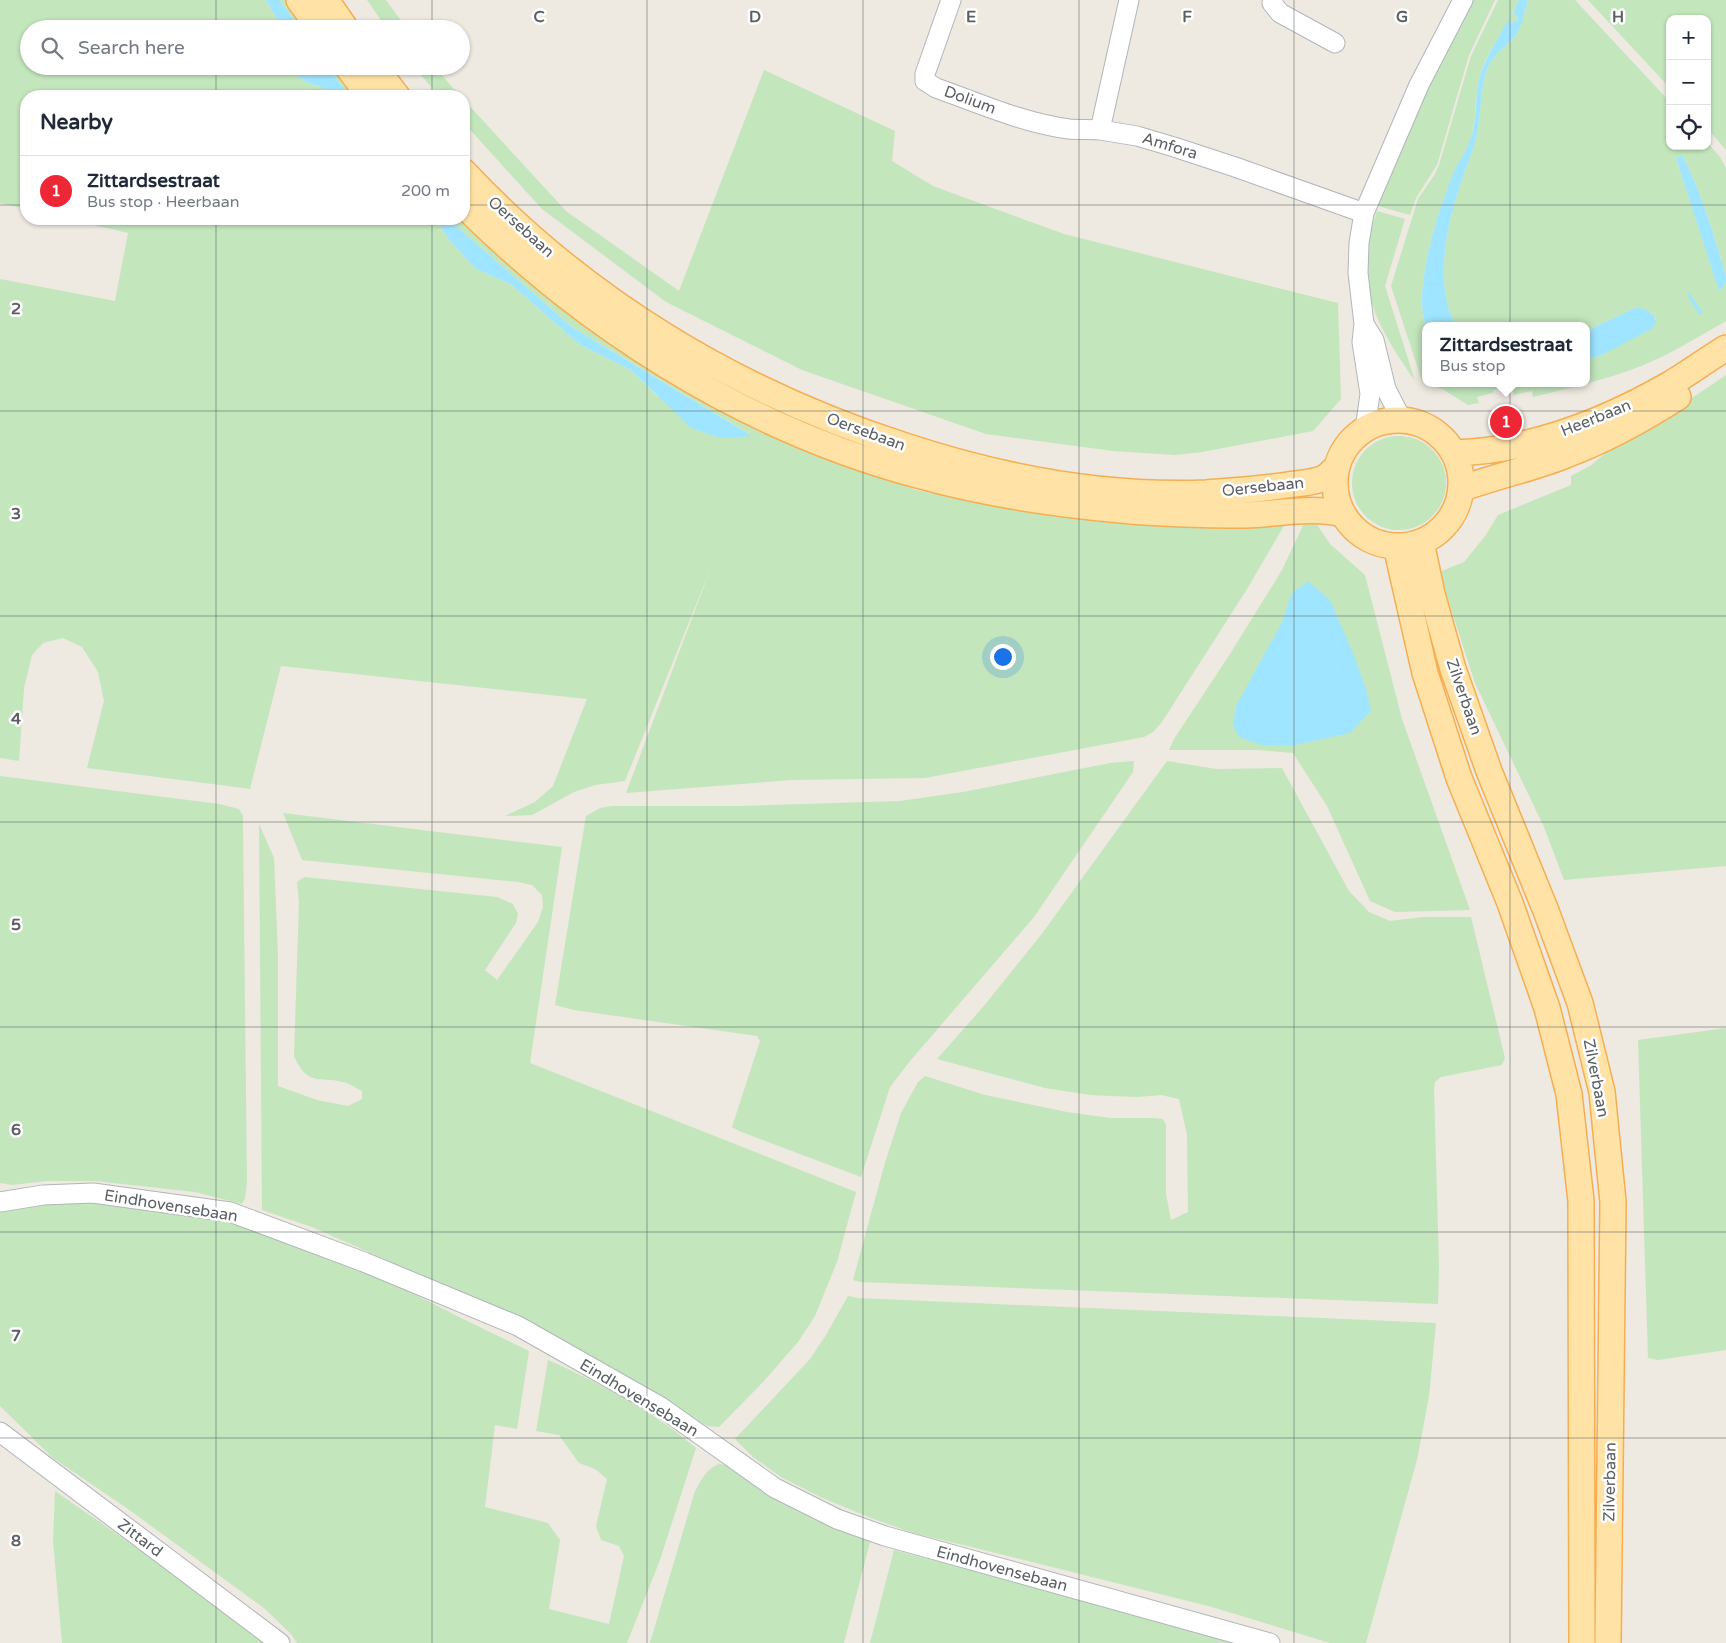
<!DOCTYPE html>
<html lang="en">
<head>
<meta charset="utf-8">
<style>
  body { margin:0; font-family:"Varela Round",sans-serif; background:#f2f2f3; color:#1f2937 }
  .controls { position:absolute; right:15px; top:15px; display:grid; overflow:hidden; border-radius:10px; box-shadow:0 1px 4px #0004 }
  .controls button { width:45px; height:45px; display:grid; place-items:center; padding:0; border:0; border-bottom:1px solid #e0e1e3; background:#fff; color:#1f2937; font:25px sans-serif }
  .you { position:absolute; left:1002px; top:656px; width:18px; height:18px; margin:-12px; border:4px solid #fff; border-radius:50%; background:#1a73e8; box-shadow:0 0 0 8px #1a73e833 }
  .badge { display:grid; place-items:center; width:32px; height:32px; border-radius:50%; background:#ee2737; color:#fff; font-size:16px; font-weight:700 }
  .pin { position:absolute; translate:-50% -50%; border:2px solid #fff; box-shadow:0 1px 5px #0006 }
  .popup { position:absolute; left:1422px; top:322px; width:168px; height:65px; box-sizing:border-box; display:grid; place-content:center; border-radius:10px; background:#fff; filter:drop-shadow(0 1px 4px #0005); font-size:16px; white-space:nowrap; color:#747a83 }
  .popup b { font-size:19px; color:#1f2937 }
  .popup::after { content:''; position:absolute; left:50%; top:100%; margin-left:-10px; border:10px solid transparent; border-top-color:#fff }
  .list { margin:0; padding:0; list-style:none }
  h2 { display:flex; justify-content:space-between; align-items:center; height:65px; margin:0; padding:0 20px; font-size:21px }
  h2 small { font-size:16px; font-weight:400; color:#747a83 }
  .list li { display:grid; grid-template-columns:32px 1fr auto; gap:15px; align-items:center; box-sizing:border-box; height:70px; padding:0 20px; border-top:1px solid #e0e1e3 }
  .list b { display:block; font-size:19px; white-space:nowrap }
  .list p { margin:0; font-size:16px; white-space:nowrap; color:#747a83 }
  .list em { font-size:16px; font-style:normal; color:#747a83 }
  .icon { flex:none; width:28px; height:28px; fill:none; stroke:currentColor; stroke-width:2; stroke-linecap:round; stroke-linejoin:round }
  .map { position:relative; flex:none; width:1726px; height:1643px; overflow:hidden }
  .search { position:absolute; background:#fff; box-shadow:0 1px 4px #0004; left:20px; top:20px; width:450px; height:55px; display:flex; align-items:center; gap:12px; box-sizing:border-box; padding:0 18px; border-radius:28px; color:#747a83; font-size:19px }
  .panel { position:absolute; background:#fff; box-shadow:0 1px 4px #0004; left:20px; top:90px; width:450px; height:135px; border-radius:20px }
  .map>svg:first-child { display:block }
  .green { fill:#c3e6bd }
  .water { fill:#a0e5ff }
  .lines { fill:none; stroke-linecap:round; stroke-linejoin:round }
  .minor-casing { stroke:#b2b6ba; stroke-width:21 }
  .major-casing { stroke:#f6ae52; stroke-width:28 }
  .minor { stroke:#fff; stroke-width:19 }
  .major { stroke:#ffe2a5; stroke-width:25 }
  .grid { fill:none; stroke:#5a5f63; stroke-width:1; stroke-opacity:0.55 }
  .labels { text-anchor:middle; dominant-baseline:central; stroke-width:5; stroke-linejoin:round; paint-order:stroke }
  .street-label { font-size:16px; fill:#5a5f63; stroke:#fff }
  .grid-label { font-size:16px; text-anchor:middle; font-weight:bold; fill:#5a5f63; stroke:#fff; stroke-width:5; stroke-linejoin:round; paint-order:stroke }
</style>
</head>
<body>
<div class="map">
<svg width="1726" height="1643" viewBox="0 0 1726 1643">
  <rect width="100%" height="100%" fill="#eee9e1"/>
  <path class="green" d="M0,0h266l11,19 -1,10h-247v37h254l23,16 32,11 2,3h-314v113l-26,-6z
    M279,0h12l21,29h-11z
    M367,0h19l21,29h-20z
    M1467,0h28l-26,55 -32,110 -21,33 -6,17 -32,-9 39,-95z
    M1498,0h21l-7,14 3,-1 3,8 -7,2 -2,-3c-12,20 -27,40 -31,64 -3,19 -2,38 -8,57 -4,12 -12,22 -17,34 -14,34 -41,115 -27,151v57h160v-23l18,-6 52,-35 -4,-6 -15,-6 -51,24v-5h-130c-24,-43 -8,-108 8,-152 4,-12 9,-23 12,-36 6,-23 3,-49 12,-71 6,-13 16,-19 25,-28 8,-10 11,-27 15,-39h47l95,102v44h37v-4l13,15 6,11v109c-12,-42 -24,-84 -44,-122l-6,3 43,132 7,-7v38c-28,16 -55,33 -85,45 -35,14 -72,22 -108,31l-1,-6 -18,4 -3,-9 -18,4v3l-16,4 2,6 -11,2 -24,-15 -22,-9 -31,-95 27,-87 17,-25 4,-9 32,-109z
    M1588,0h138v150l-19,-22v-109h-37v69z
    M328,66h12l23,30h-14z
    M413,66h21l26,30h-21z
    M764,70l131,61 -3,30 41,25 131,48 274,69 3,96 -28,32 -111,21 -27,3 -62,-4 -127,-17 -184,-64 -136,-68 -124,-93 -78,-86v-23l102,111 113,80z
    M1377,211l28,8 -20,67 30,95c-25,-37 -53,-77 -49,-125 1,-15 6,-30 11,-45z
    M67,219h369l14,22 26,28 36,16 68,60 51,25 26,26 94,39 -179,-108 -124,-108h16l299,212 153,59 109,22 64,4 196,8 -38,65 -85,133 -9,10 -9,5 -219,41 -134,2 -165,13 86,-228 -87,216 -30,4 -21,7 -42,23 -27,1 30,-14 18,-16 34,-87 -306,-33 -31,123 -22,-3 -141,-18 17,-67 -6,-29 -16,-25 -19,-9 -20,5 -11,12 -8,33 -5,73 -19,-3v-479l115,22 13,-68z
    M1726,375v491l-162,14 -20,-53 -69,-144 -36,-111 25,-10 22,-27 12,-20 73,-30v-9l19,-10 34,-28 74,-44z
    M1352 483a47 47 0 1 1 94 0a47 47 0 1 1-94 0Z
    M1309,513l21,31 35,31 37,144 68,191 -75,2 -25,-11 -43,-95 -34,-53 -35,-3h-89l5,-11 56,-85 52,-84z
    M1134,761l-1,11 -99,145 -124,144 -20,26 -29,90 -122,-46 -7,-4 28,-86 -3,-5 -183,-26 -19,-5 31,-189 14,-8 12,-2h130l158,-5 63,-9 147,-29z
    M1167,761l49,8 66,-1 67,123 20,21 21,9 33,-4h48l34,141 -3,7 -61,12 -6,5 -1,7 5,177 -1,38 -578,-22 -7,-2 31,-114 17,-53 17,-31 7,-6 60,19 82,17 43,6h43l10,1 3,6v69l5,26 17,-8 -1,-77 -8,-36 -18,-4 -24,2 -47,-2 -45,-7 -108,-29 46,-52 58,-72z
    M0,776l219,28 20,5 4,7v13l4,353 -2,16 -3,6 -47,-12 -100,-11h-48l-35,4 -12,-2z
    M283,813l279,34 -32,216 326,129 -19,70 -22,54 -17,26 -34,39 -45,46 -12,-1 -105,-60 -110,-48 -105,-58 -75,-33 -50,-17 -3,-386 15,34 4,97v131l39,14 31,6 14,-7v-8c-5,-2 -10,-6 -15,-8 -25,-8 -39,6 -53,-27l5,-154 -2,-20 7,-5 193,20 16,7 5,10 -2,9 -31,47 12,10 41,-58 5,-15 -1,-12 -10,-10 -14,-3 -216,-22z
    M1726,1028v322l-68,10 -10,-2 -10,-318z
    M76,1199l152,17 108,38 123,63 70,34 -12,78 -22,-4 -10,82 63,16 12,17 -11,69 60,15 15,-68 -5,-10 -18,-6 -5,-14 11,-47 -12,-10 -16,-6 -20,-28 -23,-4 12,-71c52,23 105,51 148,88l-36,112 -33,83h-330l-6,-9 -27,-26 -136,-99 -75,-51 -53,-52v-201z
    M848,1296l10,2 578,25 -7,73 -12,64 -51,183h-36l-118,-36 -224,-56 -75,-18 -42,-15 -51,-21 -39,-20 -28,-20 -18,-18 75,-80 16,-24z
    M719,1464l7,1 70,45 74,32 -26,101h-194l45,-152c7,-12 11,-22 24,-27z
    M55,1491l137,95 73,57h-203l-9,-102z
    M894,1550l342,89 12,4h-378z"/>
  <path class="water" d="M266,0h13l22,29h-25l1,-10z
    M1519,0h9c-4,12 -6,29 -15,39 -9,9 -19,15 -25,28 -9,22 -6,48 -12,71 -3,13 -8,24 -12,36 -16,44 -32,109 -8,152h-30c-14,-36 13,-117 27,-152 5,-12 13,-21 17,-34 7,-18 5,-37 8,-56 5,-24 19,-44 31,-65l2,4 7,-3 -3,-7 -3,2z
    M283,66h45l21,30h-9l-2,-3 -32,-11z
    M1682,155c20,38 32,80 44,122v6l-7,8 -43,-133z
    M436,219h12l124,108 180,109 -31,2 -30,-10 -60,-58 -51,-25 -68,-60 -36,-16 -26,-28z
    M1688,291l15,22 -3,2 -11,-16z
    M1637,307c11,3 24,8 16,21l-49,26 -18,6v-29z
    M1308,581l22,19 23,53 13,36 5,22 -21,22 -55,12h-33l-23,-8 -6,-12 3,-19 46,-84 10,-29z"/>
  <g class="lines">
    <g class="minor-casing">
      <path id="minor" d="M951,0l-26,74v7l11,7c43,15 87,35 133,41 10,1 20,0 31,1
        M1129,0l-29,130 37,6 37,11 61,20 129,46
        M1273,0l-1,3 8,10 55,30
        M1364,324l10,16 12,49 16,31
        M1365,429l5,-35 -8,-52 2,-18 -6,-51 1,-30 5,-30 55,-128 44,-85
        M0,1202l43,-7 50,-2 137,19 134,50 154,64 143,81 114,81 62,31 48,17 385,107
        M0,1432l280,211"/>
    </g>
    <g class="major-casing">
      <path id="major" d="M299,0l21,29
        M326,0l20,29
        M347,66l22,30
        M374,66l23,30
        M464,172c121,129 273,220 441,274 97,32 198,51 301,47 27,-2 55,-4 82,-8 12,-2 27,-2 38,-8 4,-3 7,-7 11,-10
        M464,205c31,32 66,62 101,90 107,83 224,146 356,181 65,18 133,28 200,34 41,4 84,5 125,5 33,-1 65,-9 97,-1
        M1335 483a63 63 0 1 1 126 0a63 63 0 1 1-126 0Z
        M1454,453c76,-2 152,-32 218,-70 18,-11 36,-24 54,-35
        M1461,489c34,-13 71,-20 105,-34 40,-15 76,-35 112,-58
        M1421,542l11,52 21,75 36,102 57,140 34,92 22,89 11,110 -5,441
        M1396,546l29,127 34,105 51,125 37,105 22,86 12,107 1,442"/>
    </g>
    <use href="#minor" class="minor"/>
    <use href="#major" class="major"/>
  </g>
  <path class="grid" d="M216,0v29M432,0v29M647,0v1643M863,0v1643M1079,0v1643M1294,0v1643M1510,0v1643M216,66v30M432,66v30M0,205h26M464,205h1262M216,219v1424M432,219v1424M0,411h1726M0,616h1726M0,822h1726M0,1027h1726M0,1232h1726M0,1438h1726"/>
  <g class="labels">
    <g class="street-label">
      <text transform="translate(970 100) rotate(20)">Dolium</text>
      <text transform="translate(1170 146) rotate(17)">Amfora</text>
      <text transform="translate(521 227) rotate(42)">Oersebaan</text>
      <text transform="translate(1596 418) rotate(-22)">Heerbaan</text>
      <text transform="translate(866 432) rotate(20)">Oersebaan</text>
      <text transform="translate(1263 487) rotate(-6)">Oersebaan</text>
      <text transform="translate(1464 697) rotate(71)">Zilverbaan</text>
      <text transform="translate(1596 1078) rotate(79)">Zilverbaan</text>
      <text transform="translate(171 1206) rotate(9)">Eindhovensebaan</text>
      <text transform="translate(639 1398) rotate(31)">Eindhovensebaan</text>
      <text transform="translate(1610 1482) rotate(-89)">Zilverbaan</text>
      <text transform="translate(140 1538) rotate(37)">Zittard</text>
      <text transform="translate(1002 1569) rotate(15)">Eindhovensebaan</text>
    </g>
  </g>
  <g class="grid-label">
    <text x="539" y="22">C</text>
    <text x="755" y="22">D</text>
    <text x="971" y="22">E</text>
    <text x="1187" y="22">F</text>
    <text x="1402" y="22">G</text>
    <text x="1618" y="22">H</text>
    <text x="16" y="314">2</text>
    <text x="16" y="519">3</text>
    <text x="16" y="724">4</text>
    <text x="16" y="930">5</text>
    <text x="16" y="1135">6</text>
    <text x="16" y="1341">7</text>
    <text x="16" y="1546">8</text>
  </g>
</svg>
<div class="controls">
<button>+</button>
<button>−</button>
<button><svg class="icon" aria-label="locate" viewBox="0 0 24 24"><circle cx="12" cy="12" r="6"/><path d="M12 2v4M12 18v4M2 12h4M18 12h4"/></svg></button>
</div>
<div class="you"></div>
<div class="pin badge" style="left:1506px;top:422px">1</div>
<div class="popup"><b>Zittardsestraat</b>Bus stop</div>
<div class="search"><svg class="icon" aria-label="search" viewBox="0 0 24 24"><circle cx="10" cy="10" r="6"/><path d="M15 15l6 6"/></svg>Search here</div>
<section class="panel">
<h2>Nearby<small></small></h2>
<ul class="list">
<li><span class="badge">1</span><div><b>Zittardsestraat</b><p>Bus stop · Heerbaan</p></div><em>200 m</em></li>
</ul>
</section>
</div>
</body>
</html>
